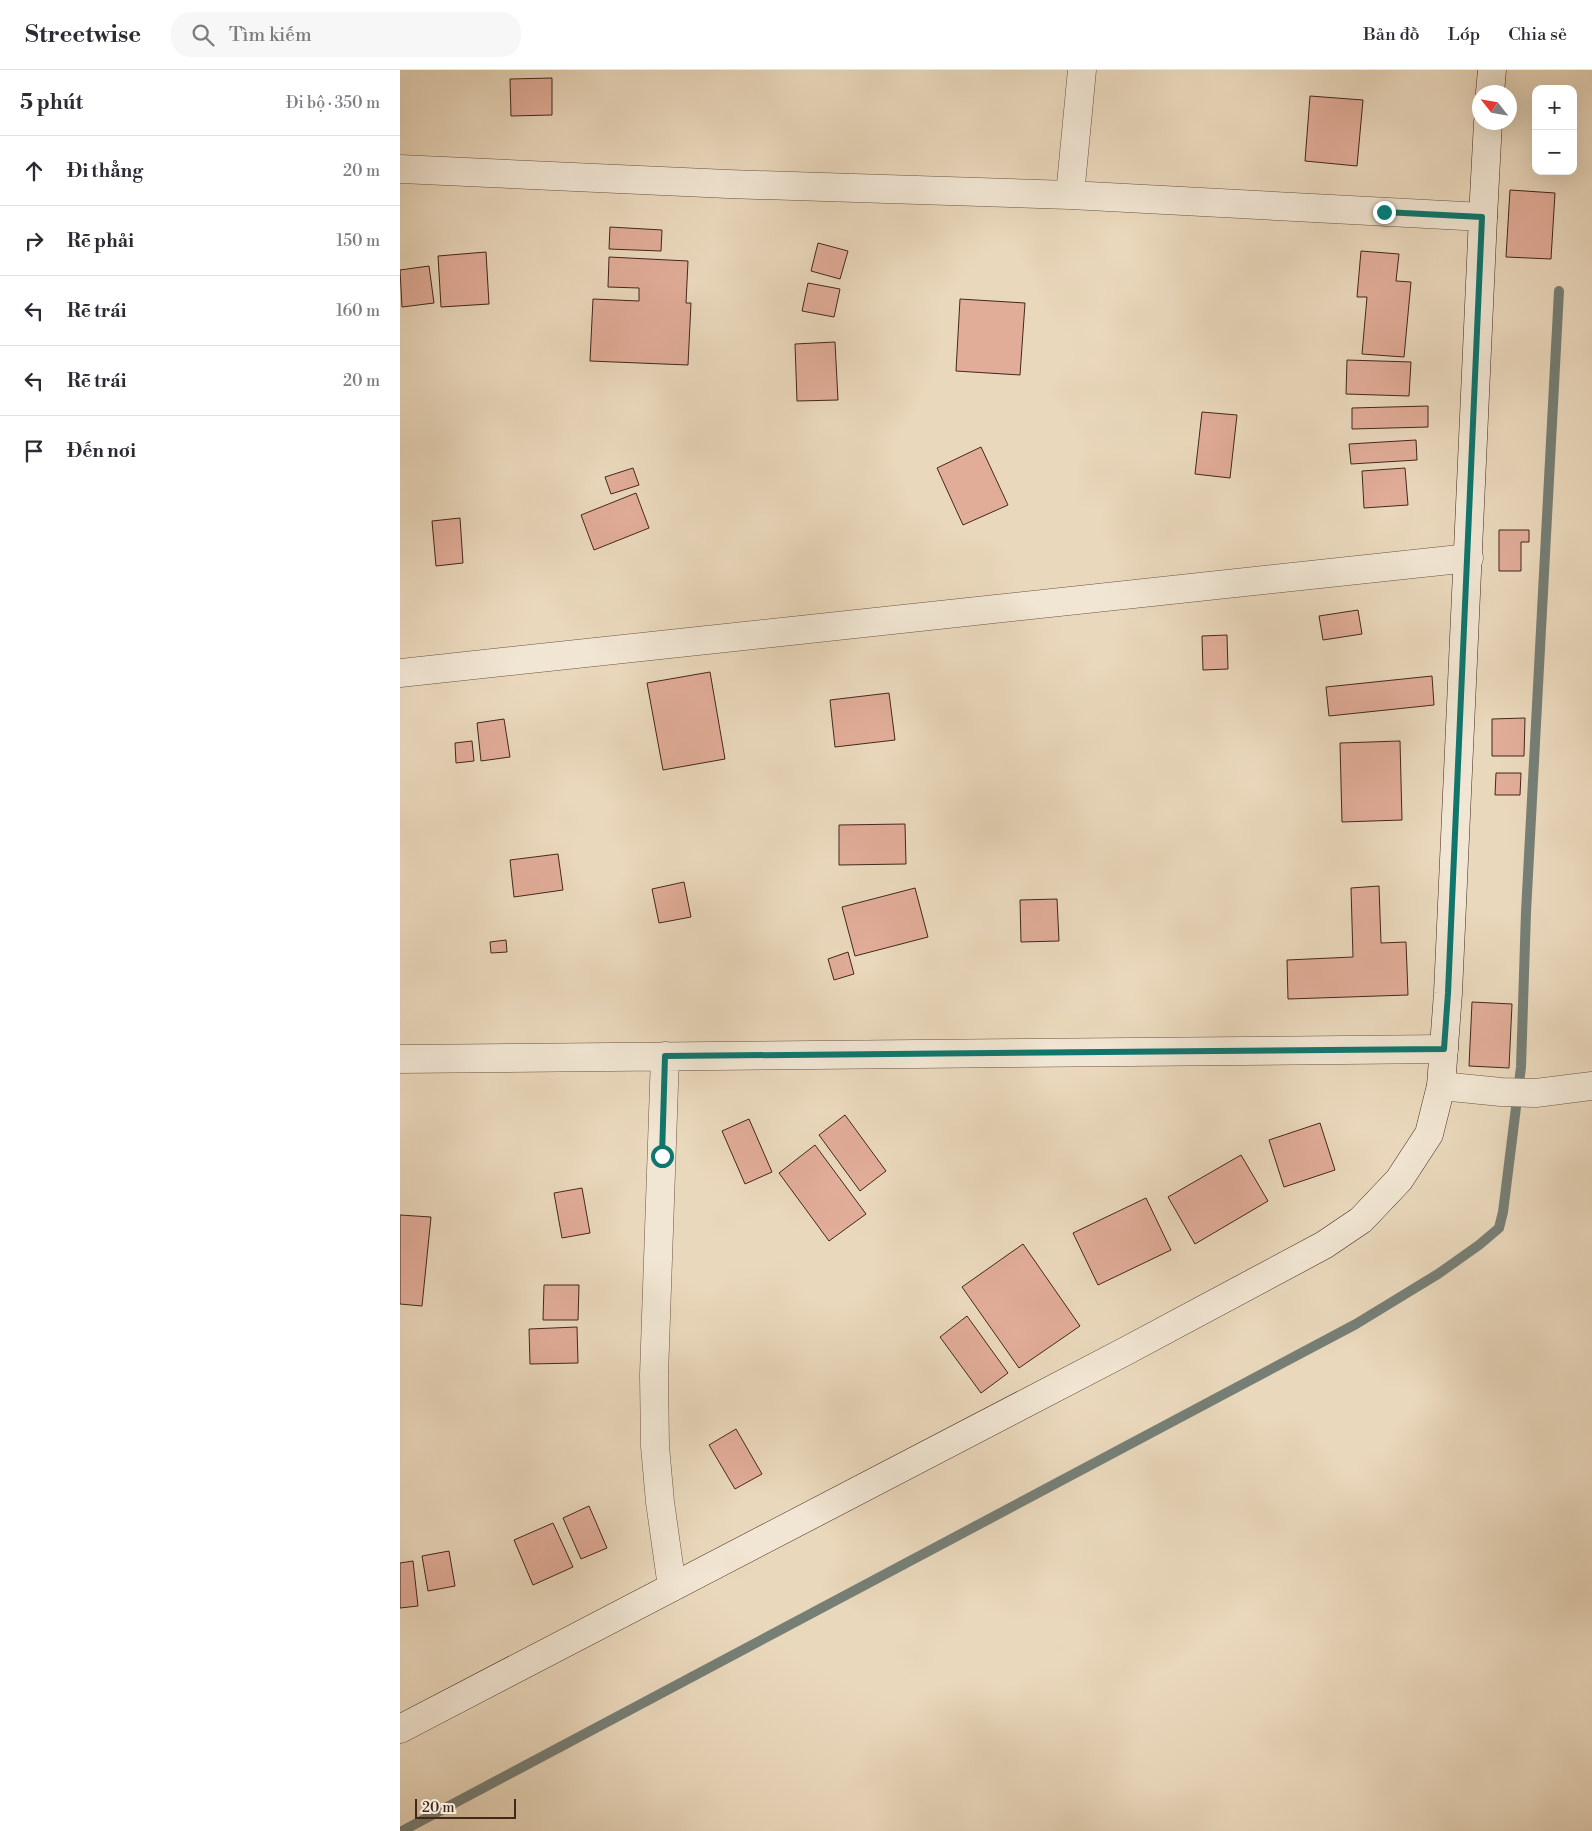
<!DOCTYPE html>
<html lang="vi">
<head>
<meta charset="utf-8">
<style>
  body { margin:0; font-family:"Libre Bodoni",serif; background:#f7f7f7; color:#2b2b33 }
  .controls { position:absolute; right:15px; top:15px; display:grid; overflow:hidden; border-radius:10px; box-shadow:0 5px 20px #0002 }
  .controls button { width:45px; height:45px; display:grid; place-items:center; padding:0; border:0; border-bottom:1px solid #e1e1e2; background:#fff; color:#2b2b33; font:25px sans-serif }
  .compass { position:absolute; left:1072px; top:15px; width:45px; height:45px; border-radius:50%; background:#fff; box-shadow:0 5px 20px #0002; rotate:301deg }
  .scale { position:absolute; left:15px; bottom:12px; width:101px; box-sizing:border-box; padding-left:5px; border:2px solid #43271b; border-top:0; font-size:14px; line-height:18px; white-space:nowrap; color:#43271b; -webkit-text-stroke:4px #f1e6d3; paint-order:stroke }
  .stop { position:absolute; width:15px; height:15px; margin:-11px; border:4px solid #0f766e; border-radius:50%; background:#fff }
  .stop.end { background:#0f766e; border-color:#fff; box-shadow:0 1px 5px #0008 }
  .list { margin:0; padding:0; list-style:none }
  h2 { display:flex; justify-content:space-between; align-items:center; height:65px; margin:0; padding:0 20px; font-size:21px }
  h2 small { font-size:16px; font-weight:400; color:#7c7c81 }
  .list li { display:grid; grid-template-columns:32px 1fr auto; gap:15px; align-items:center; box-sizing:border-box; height:70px; padding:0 20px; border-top:1px solid #e1e1e2 }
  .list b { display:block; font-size:19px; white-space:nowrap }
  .list em { font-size:16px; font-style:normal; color:#7c7c81 }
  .icon { flex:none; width:28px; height:28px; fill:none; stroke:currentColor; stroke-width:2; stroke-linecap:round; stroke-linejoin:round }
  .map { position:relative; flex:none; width:1192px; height:1761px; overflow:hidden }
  header { display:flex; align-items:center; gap:30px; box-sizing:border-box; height:70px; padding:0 25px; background:#fff; border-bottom:1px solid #e1e1e2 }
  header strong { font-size:24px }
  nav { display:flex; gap:28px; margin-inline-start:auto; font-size:18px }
  .search { width:350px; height:45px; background:#f7f7f7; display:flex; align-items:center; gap:12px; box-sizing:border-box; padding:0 18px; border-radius:20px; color:#7c7c81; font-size:19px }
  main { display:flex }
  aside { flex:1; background:#fff }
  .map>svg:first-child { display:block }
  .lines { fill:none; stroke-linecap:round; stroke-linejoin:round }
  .stream { stroke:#767f76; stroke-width:10 }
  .building { fill:#e1ac98; stroke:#43271b }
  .minor-casing { stroke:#6d5343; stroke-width:29 }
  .secondary-casing { stroke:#43271b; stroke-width:29 }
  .minor { stroke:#f1e6d3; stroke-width:28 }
  .secondary { stroke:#f1e6d3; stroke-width:28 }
  .route { stroke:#0f766e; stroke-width:6 }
</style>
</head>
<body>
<header>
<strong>Streetwise</strong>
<div class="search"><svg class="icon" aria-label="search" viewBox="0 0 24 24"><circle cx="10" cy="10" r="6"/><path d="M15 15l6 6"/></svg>Tìm kiếm</div>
<nav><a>Bản đồ</a><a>Lớp</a><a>Chia sẻ</a></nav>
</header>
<main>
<aside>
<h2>5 phút<small>Đi bộ · 350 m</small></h2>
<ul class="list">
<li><svg class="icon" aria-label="ahead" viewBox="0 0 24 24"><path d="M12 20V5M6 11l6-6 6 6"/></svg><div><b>Đi thẳng</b></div><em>20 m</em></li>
<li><svg class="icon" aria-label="right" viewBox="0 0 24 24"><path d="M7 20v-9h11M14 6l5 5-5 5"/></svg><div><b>Rẽ phải</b></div><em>150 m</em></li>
<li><svg class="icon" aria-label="left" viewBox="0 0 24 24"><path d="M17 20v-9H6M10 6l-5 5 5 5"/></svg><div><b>Rẽ trái</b></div><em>160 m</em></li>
<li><svg class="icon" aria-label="left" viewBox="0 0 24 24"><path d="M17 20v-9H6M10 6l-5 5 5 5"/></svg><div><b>Rẽ trái</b></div><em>20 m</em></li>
<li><svg class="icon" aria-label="arrive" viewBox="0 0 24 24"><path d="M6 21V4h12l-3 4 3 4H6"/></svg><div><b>Đến nơi</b></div></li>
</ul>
</aside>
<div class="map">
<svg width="1192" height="1761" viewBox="0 0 1192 1761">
  <rect width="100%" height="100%" fill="#ead8bc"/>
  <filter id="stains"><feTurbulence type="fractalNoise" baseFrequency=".004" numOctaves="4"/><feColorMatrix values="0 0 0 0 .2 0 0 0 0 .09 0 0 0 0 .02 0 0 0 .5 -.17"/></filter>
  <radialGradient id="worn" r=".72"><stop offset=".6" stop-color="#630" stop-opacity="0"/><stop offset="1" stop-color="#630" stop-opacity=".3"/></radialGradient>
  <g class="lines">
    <path class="stream" d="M2,1761l954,-507 82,-50 41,-29 20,-17 4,-16 18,-145 5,-155 33,-621"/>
  </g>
  <path class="building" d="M152,8v37l-41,1 -1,-37z
    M910,26l53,4 -6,66 -52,-5z
    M1110,120l45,3 -4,66 -45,-2z
    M210,157l52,3 -1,21 -52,-2z
    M418,173l30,8 -8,28 -29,-8z
    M961,181l38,3 -3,27 15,1 -7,75 -42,-3 5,-57h-10z
    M86,182l3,52 -48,3 -3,-51z
    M209,187l79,4 -2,42h5l-3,62 -98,-4 3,-62 46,2v-13l-31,-1z
    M29,196l5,37 -32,4 -2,-37z
    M408,213l32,6 -6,28 -32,-6z
    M560,229l65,4 -5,72 -64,-4z
    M435,272l3,58 -41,1 -2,-57z
    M947,290l64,2 -2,34 -63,-2z
    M1028,336v21l-76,2v-21z
    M802,342l35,3 -7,63 -35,-4z
    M1016,370l1,20 -66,4 -2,-20z
    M581,377l27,58 -45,20 -26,-57z
    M233,398l6,17 -28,9 -6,-17z
    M1005,398l3,37 -44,3 -2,-37z
    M236,423l13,35 -55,22 -13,-35z
    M60,448l3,45 -27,3 -4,-45z
    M1099,460h30v12h-8v29h-22z
    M958,540l4,24 -39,6 -4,-24z
    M827,565l1,34 -25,1 -1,-34z
    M310,602l15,87 -62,11 -16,-87z
    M1032,606l2,29 -105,11 -3,-29z
    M489,623l6,47 -60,7 -5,-47z
    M1125,648l-1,38h-32v-37z
    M104,649l6,38 -29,4 -4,-38z
    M72,671l2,20 -18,2 -1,-20z
    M1000,671l2,79 -60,2 -2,-79z
    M1096,703h25l-1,22h-25z
    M505,754l1,40 -67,1v-40z
    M158,784l5,36 -49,7 -4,-37z
    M284,812l7,35 -32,6 -7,-34z
    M979,816l2,57 25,-1 2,53 -120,4 -1,-39 66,-3 -2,-69z
    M515,818l13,49 -73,19 -13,-49z
    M657,829l2,42 -38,1 -1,-42z
    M106,870l1,12 -16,1 -1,-11z
    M448,882l6,22 -20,6 -6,-21z
    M1072,932l40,2 -3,64 -40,-2z
    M445,1045l41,56 -26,20 -41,-56z
    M349,1049l23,53 -27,12 -23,-53z
    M920,1053l15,47 -51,17 -15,-47z
    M415,1075l51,69 -37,27 -50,-68z
    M841,1085l27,46 -73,43 -27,-47z
    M182,1118l8,45 -28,5 -8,-45z
    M746,1128l25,52 -73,35 -25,-52z
    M0,1145l31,2 -9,89 -22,-2z
    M623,1174l57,82 -61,42 -57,-81z
    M144,1215h35l-1,35h-35z
    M567,1246l41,57 -27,20 -41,-56z
    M177,1257l1,36 -48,1 -1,-35z
    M336,1359l26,45 -27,15 -26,-44z
    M189,1436l18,42 -26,11 -18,-41z
    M153,1453l20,44 -40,18 -19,-45z
    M49,1481l6,35 -27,5 -6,-35z
    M13,1491l5,45 -18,2v-45z"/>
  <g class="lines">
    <g class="minor-casing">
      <path id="minor" d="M0,99l328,15 342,11 413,22
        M670,125l12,-125
        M0,603l1069,-115
        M265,986l-11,319 1,71 5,56 12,85
        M0,989l1044,-10
        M1041,1016l60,6 35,1 56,-7"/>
    </g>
    <g class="secondary-casing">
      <path id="secondary" d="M1090,22l2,-22
        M0,1659l724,-377 200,-107 37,-25 38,-40 30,-46 12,-48 7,-93 35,-776 5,-95"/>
    </g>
    <use href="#minor" class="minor"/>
    <use href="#secondary" class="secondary"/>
  </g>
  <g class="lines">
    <path class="route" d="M262,1086l3,-100 779,-7 4,-56 34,-776 -98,-5"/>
  </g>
  <rect width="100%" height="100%" filter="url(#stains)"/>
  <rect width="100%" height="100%" fill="url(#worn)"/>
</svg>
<div class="controls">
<button>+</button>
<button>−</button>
</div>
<svg class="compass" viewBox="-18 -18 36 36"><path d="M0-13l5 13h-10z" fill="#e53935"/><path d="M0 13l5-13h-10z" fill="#7c7c81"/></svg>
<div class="scale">20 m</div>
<div class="stop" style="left:262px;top:1086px"></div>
<div class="stop end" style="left:984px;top:142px"></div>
</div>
</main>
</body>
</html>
